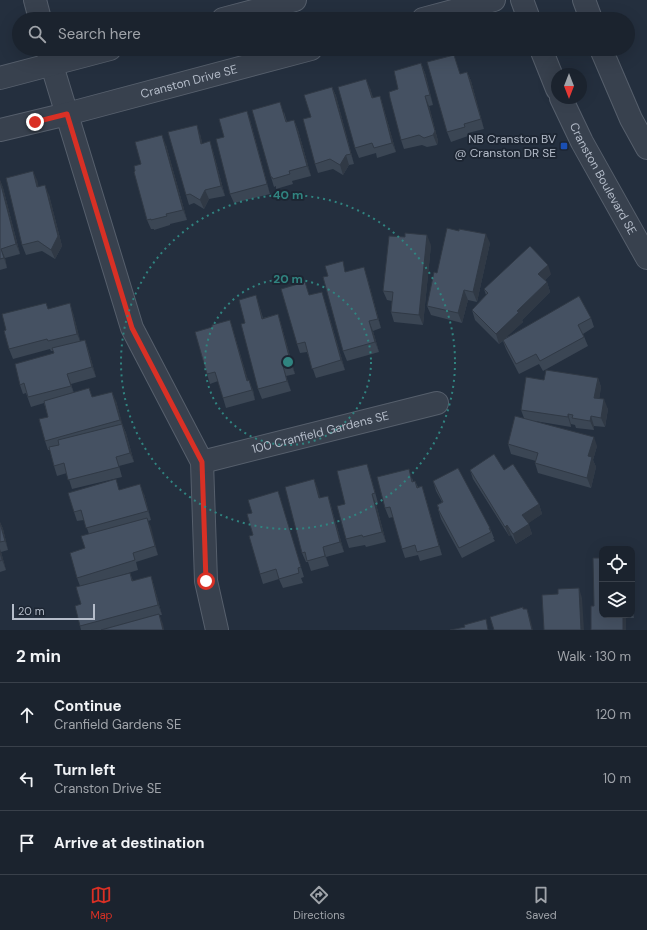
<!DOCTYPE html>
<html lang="en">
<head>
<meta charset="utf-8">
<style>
  body { margin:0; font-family:"DM Sans",sans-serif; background:#282f3a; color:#f1f3f6 }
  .controls { position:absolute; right:12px; bottom:12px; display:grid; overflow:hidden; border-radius:8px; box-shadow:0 4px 16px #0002 }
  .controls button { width:36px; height:36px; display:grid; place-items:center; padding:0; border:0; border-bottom:1px solid #39404a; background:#1b232e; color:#f1f3f6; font:20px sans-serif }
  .compass { position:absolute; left:551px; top:68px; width:36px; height:36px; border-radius:50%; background:#1b232e; box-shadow:0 4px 16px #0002; rotate:180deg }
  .scale { position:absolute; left:12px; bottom:10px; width:83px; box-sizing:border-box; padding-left:4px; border:2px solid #b4bcc9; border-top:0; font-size:11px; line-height:14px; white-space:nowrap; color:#b4bcc9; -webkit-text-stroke:3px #1d2633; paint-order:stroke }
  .stop { position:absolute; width:12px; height:12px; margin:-9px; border:3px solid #d93025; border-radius:50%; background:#fff }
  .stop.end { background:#d93025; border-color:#fff; box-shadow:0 1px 4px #0008 }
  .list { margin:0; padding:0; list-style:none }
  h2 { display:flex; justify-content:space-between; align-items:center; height:52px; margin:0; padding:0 16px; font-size:17px }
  h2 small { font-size:13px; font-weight:400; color:#a0a4aa }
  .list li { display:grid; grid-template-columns:26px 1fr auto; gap:12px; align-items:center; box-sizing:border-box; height:64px; padding:0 16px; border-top:1px solid #39404a }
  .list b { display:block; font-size:15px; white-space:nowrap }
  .list p { margin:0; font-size:13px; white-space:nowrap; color:#a0a4aa }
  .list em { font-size:13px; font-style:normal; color:#a0a4aa }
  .icon { flex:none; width:22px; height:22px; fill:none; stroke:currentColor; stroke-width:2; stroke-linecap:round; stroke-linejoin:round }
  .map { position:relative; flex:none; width:647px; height:630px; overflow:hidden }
  .search { position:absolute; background:#1b232e; box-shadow:0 4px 16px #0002; left:12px; right:12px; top:12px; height:44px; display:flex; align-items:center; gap:10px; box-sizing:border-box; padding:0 14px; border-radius:22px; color:#a0a4aa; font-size:15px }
  .sheet { height:244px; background:#1b232e }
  nav { display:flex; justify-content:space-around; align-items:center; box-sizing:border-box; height:56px; border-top:1px solid #39404a; background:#1b232e; font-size:11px; color:#a0a4aa }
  nav a { display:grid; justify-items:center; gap:2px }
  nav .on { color:#d93025 }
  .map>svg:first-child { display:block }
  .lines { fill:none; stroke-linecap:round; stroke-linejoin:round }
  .minor-casing { stroke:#565f6c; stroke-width:24 }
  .minor { stroke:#38414e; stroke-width:22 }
  .wall { fill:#3b4654 }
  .shaded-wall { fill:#303945 }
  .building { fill:#455162; stroke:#303945 }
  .route { stroke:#d93025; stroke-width:5 }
  .ring { fill:none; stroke:#308480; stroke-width:2; stroke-dasharray:2 4 }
  .transit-dot { fill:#1a4fb4; stroke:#1d2633; stroke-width:1.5 }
  .labels { text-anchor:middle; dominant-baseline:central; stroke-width:4; stroke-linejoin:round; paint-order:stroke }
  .street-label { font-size:12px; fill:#b4bcc9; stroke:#1d2633 }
  .poi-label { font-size:12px; fill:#b4bcc9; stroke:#1d2633; text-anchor:end }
  .centre { fill:#308480; stroke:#1d2633; stroke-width:2 }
  .ring-label { font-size:12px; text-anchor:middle; font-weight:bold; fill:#308480; stroke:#1d2633; stroke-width:4; stroke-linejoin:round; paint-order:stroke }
</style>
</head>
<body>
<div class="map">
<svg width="647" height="630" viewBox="0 0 647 630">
  <rect width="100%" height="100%" fill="#242f3e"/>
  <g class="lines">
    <g class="minor-casing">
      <g id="minor">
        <path d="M35,0l5,19"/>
        <path d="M522,0l7,19"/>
        <path d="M584,0l7,19"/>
        <path d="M223,19l72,-19"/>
        <path d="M423,19l71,-19"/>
        <path d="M47,49l85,279 70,134 4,119 11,49"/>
        <path d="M541,49l16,40"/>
        <path d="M601,49l30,70 16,29"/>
        <path d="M0,78l110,-29"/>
        <path id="s1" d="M561,98l21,44 65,116"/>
        <path id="s2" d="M0,130l67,-16 244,-65"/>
        <path id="s3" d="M202,462l235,-59"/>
      </g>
    </g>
    <use href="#minor" class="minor"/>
  </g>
  <path class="wall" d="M421,63l4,10 8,32 -4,1 9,35 -1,4 -10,2 -5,-2 -18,4 -3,-9 -3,-51z
    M457,65l3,9 7,-2 4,9 13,48 -16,4v3l-17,6 -4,-10z
    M332,87l4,9 18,68 -5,1 -6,10 -10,-6 -15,4 -3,-9 -4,-47z
    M370,88l3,10 7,-2 3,10 13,46 -19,6 -1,-5 -17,5 -4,-10z
    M284,112l3,10 7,-2 4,10 13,46 -19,5 1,3 -17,5v-3l-2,1 -3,-10z
    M250,120l20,74 -36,9 -4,-9 -6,-57z
    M200,134l2,9 11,8 12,45 -16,3 -5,10 -10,-6 -5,2 -3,-10z
    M166,145l21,75 -17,4v1l-16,5v-1h-3l-4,-9 -6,-56z
    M0,180l3,8 17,66 -15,4 2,10 -7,2z
    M37,180l1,7 11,8 13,51 -7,13 -13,-8 -16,4 -4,-10z
    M459,231l31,12 -13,59 -9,-2 -6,23 -31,-8 -4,-9 10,-33z
    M431,245l-8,80 -29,-3 -3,-10 1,-11 -5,-1 -4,-9z
    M346,272l21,5 14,51 -8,3 6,21 -32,9 -4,-10z
    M551,274l-6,6 2,2 3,10 -28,28 1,2 -17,15 85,-19 3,9 -11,7 5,12 -45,25 -4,-7 -20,10 -13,-25 -3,-8 -4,3 -24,-24 -3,-10 14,-15 -2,-6z
    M310,295l15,7 20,68 -29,8 -9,-26 -7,1 -3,-9z
    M259,305l4,13 15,-4 3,10 14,50 -9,2 5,15 -29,8 -4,-10 -13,-66z
    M48,309l25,4 7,28 5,-1 3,9 8,28 -25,7 3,9 15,-5 3,9 24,4 6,23 4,9 8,29 -15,4 3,11 -50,12 -5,-16 -10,3 -3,-10 -4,-16h-2l-3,-9 3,-24 -4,-14 -13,4 -5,-14 -3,1 -3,-9 34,-32 -1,-2h-2l-1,-2 -37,10 -4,-10 -3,-19z
    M230,320l3,10 15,51 5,9 2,10 -29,8 -8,-27 -8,3 -3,-10 5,-47z
    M598,378l3,9 -2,12 9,10 -3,18 -11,-1v4l-18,-2 -1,-3 -4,-1v3l-36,-6 62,25 -4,14 3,7 -5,21 -53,-15 -3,-10 1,-2 -25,-7 -3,-10 16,-26 -3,-8 23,-30z
    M470,470h34l35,34 3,10 -14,9 4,11 -16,10 -5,-9 -2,1 -36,-57z
    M370,474l8,29 -2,1 10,38 -20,5 -1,-2 -16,3 -3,-9 -1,-35z
    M412,478l1,3h2l3,6 4,-1 3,10 17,59 -22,6 -2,-6 -13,3 -3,-9 -9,-32 -4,1 -4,-10z
    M314,479l6,19 8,-2 3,10 13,46 -18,5 3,9 -18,5 -3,-9h-2l-4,-9z
    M433,481l57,47 4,10h-1l2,3 -33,17 -21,-39 -3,-10v-1l-1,-3 5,-3 -6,-11z
    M120,490l24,4 7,26 -3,1 10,34 -22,7 2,8 -29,9 21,-6 3,8 18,-5 3,10 8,29h-3l5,15h-83l-1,-4 1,-22 -1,-18 -3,-8 12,-44 -5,-14 -7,1 -3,-9z
    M278,491l3,10 23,76 -3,1 2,5 -20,5 -4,-9 -16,5 -3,-10 -7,-39 -1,-22z
    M0,522l3,7 5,21 -7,2 5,18 -6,2z
    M632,555l1,4 1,59h-8l-24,-3h30z"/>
  <path class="shaded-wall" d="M421,63l4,10 8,32 -3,-10z
    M467,72l4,9 13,48 -3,-10z
    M366,79l4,9 5,20 -3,-10z
    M332,87l4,9 18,68 -3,-10z
    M380,96l3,10 13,46 -4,-9z
    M425,96l4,10 9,35 -1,4 -4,-10z
    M247,111l3,9 20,74 -3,-10z
    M294,120l4,10 13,46 -4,-10z
    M197,125l3,9 5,19 -4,-9z
    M162,135l4,10 21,75 -4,-10z
    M210,141l3,10 12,45 -4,-10z
    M346,155l3,10 -6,10 -3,-10z
    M33,171l4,9 4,16 -4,-9z
    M0,180l3,8 17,66 -4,-10z
    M45,185l4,10 13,51 -7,13 -4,-9z
    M205,190l4,9 -5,10 -4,-9z
    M486,234l4,9 -13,59 -4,-10z
    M427,235l4,10 -8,80 -4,-10z
    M1,249l4,9 2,10 -3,-10z
    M548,265l3,9 -9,9 -4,-9z
    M364,267l3,10 14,51 -3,-9z
    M547,282l3,10 -28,28 1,2 -24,22 -3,-10 21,-23z
    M464,290l4,10 -6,23 -4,-10z
    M322,292l3,10 20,68 -4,-10z
    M256,295l3,10 6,23 -3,-9z
    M70,303l3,10 8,30 -4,-9z
    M278,314l3,10 14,50 -4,-10z
    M230,320l21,70 -4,-9z
    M369,321l4,10 6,21 -4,-10z
    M85,340l3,9 8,28 -4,-10z
    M283,366l3,10 5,15 -4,-10z
    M67,374l4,10 3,11z
    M598,378l3,9 -3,20 -4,-9z
    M249,380l4,10 2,10z
    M112,392l4,9 8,28 -4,-9z
    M604,399l4,10 -3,18 -4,-9z
    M568,414l3,10v3l-3,-10z
    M591,416l3,10v4l-4,-9z
    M122,424l4,9 8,29 -4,-9z
    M594,437l3,9 -4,14 3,7 -5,21 -4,-10 1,-22z
    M314,479l4,10 5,19 -4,-10z
    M140,484l4,10 7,26 -3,-9z
    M422,486l3,10 17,59 -3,-9z
    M372,494l4,10 10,38 -4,-10z
    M328,496l3,10 13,46 -4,-10z
    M539,504l3,10 -16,11 -4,-10z
    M147,518l4,9 7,28 -3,-9z
    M0,522l3,7 5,21 -3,-9z
    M529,524l3,10 -16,10 -3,-10z
    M507,525l4,10 -2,1 -4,-9z
    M323,547l3,10 3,9 -4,-10z
    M0,549l1,3 5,18 -4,-10 -2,-8z
    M632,555l1,4 1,59 -2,-6z
    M151,576l3,10 8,29 -4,-10z
    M579,588l3,10 2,32h-3z
    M527,609l3,9 3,12h-1z
    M159,614l4,10 1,6h-1z
    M623,615h2l1,3v12h-3z"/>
  <path class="building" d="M454,55l6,19 7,-2 14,47 -17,5 1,3 -18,5 -20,-70z
    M421,63l9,32 -5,1 10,35 -2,4 -9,3 -5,-3 -18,5 -11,-42 -1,-6 9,-3 -4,-18z
    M366,79l6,19 8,-2 12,47 -18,5 -2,-5 -17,5 -17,-61z
    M332,87l19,67 -5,1 -6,10 -10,-6 -15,5 -12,-45 8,-2 -7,-22z
    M280,102l6,20 8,-2 13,46 -18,5 1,3 -17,5 -1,-2h-1l-19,-67z
    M247,111l20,73 -37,10 -14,-55 8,-2 -5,-18z
    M197,125l4,19 9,-3 11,45 -16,4 -5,10 -10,-6 -4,1 -18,-63z
    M162,135l21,75 -17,4 1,2 -16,4v-1l-4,1 -13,-48 1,-1 -1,-5 7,-2 -6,-22z
    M33,171l4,16 8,-2 13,51 -7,14 -13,-9 -16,4 -16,-67z
    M0,181l16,63 -15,5 3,9 -4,1z
    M447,228l12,3v-2l27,5 -13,58 -9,-2 -6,23 -31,-7 7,-34 3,1z
    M405,233l22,2 -8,80 -28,-3 2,-20 -10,-1 6,-55 16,1z
    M530,246l18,19 -10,9 9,8 -30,29 2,1 -23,22 -24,-24 16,-17 -4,-4z
    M343,261l2,11 19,-5 14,52 -9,2 6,21 -32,9 -20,-74 5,-1 -3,-10z
    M305,282l4,13 13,-3 19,68 -29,9 -7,-27 -8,2 -16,-55z
    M256,295l6,24 16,-5 13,50 -8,2 4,15 -29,8 -17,-65 4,-1 -6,-23z
    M579,296l12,22 -13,7 6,12 -44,24 -4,-7 -20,10 -13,-24z
    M46,303l2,6 22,-6 7,31 -29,7 -1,-2 -38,10 -5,-18 2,-1 -4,-16z
    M230,320l17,61 2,-1 3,10 -29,8 -8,-26 -8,2 -12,-42 17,-5v-2z
    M85,340l7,27 -25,7 4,12 -43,11 -4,-14 -4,2 -5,-21 39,-11 -2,-5z
    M546,370l52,8 -4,20 10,1 -3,19 -10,-2 -1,5 -18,-3 1,-3 -5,-1v3l-47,-7 5,-33 18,3z
    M89,388l3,9 20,-5 8,28 -75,21 -6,-22 9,-2 -4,-16z
    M515,416l79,21 -6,19 4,1 -5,21 -52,-15 3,-10 -30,-9z
    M122,424l8,29 -14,4 3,10 -51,13 -4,-17 -10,3 -5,-19 10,-2 -1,-5z
    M494,454l10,16 9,-6 26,40 -17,11 7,9 -16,10 -6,-9 -2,2 -35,-57z
    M367,464l8,29 -3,1 10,38 -19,5 -1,-2 -16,4 -9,-33 8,-2 -8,-33z
    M458,468l32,60h-1l2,4 -32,16 -21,-39 1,-1 -2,-3 6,-3 -10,-21z
    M409,469l3,13 3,-1 2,7 5,-2 17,60 -22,6 -2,-7 -13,4 -12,-42 -5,1 -8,-31z
    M116,479l3,11 21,-6 8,27 -62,17 -5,-18 -7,2 -6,-19z
    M314,479l5,19 9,-2 12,46 -17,5 2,9 -18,5 -2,-9 -3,1 -17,-66z
    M278,491l23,76 -3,1 1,5 -20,6 -3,-10 -16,5 -11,-38 4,-1 -6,-21 5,-1 -4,-13z
    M147,518l8,28 -22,7 2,7 -58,18 -7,-25 15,-5 -4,-12z
    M0,523l5,18 -5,1z
    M0,552l2,8 -2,1z
    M593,558h9v57h21v15h-32v-24h3z
    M130,573l2,8 19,-5 7,29 -78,21 -5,-20 6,-2 -5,-17z
    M579,588l2,42h-37l-2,-35 16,-1v-5z
    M523,607v2h4l5,21h-38l-4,-13z
    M159,614l4,16h-62z
    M486,619l2,11h-38l15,-3 -1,-2z"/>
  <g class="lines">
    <path class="route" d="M35,122l32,-8 65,214 70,134 4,119"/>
  </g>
  <g class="ring">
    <circle cx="288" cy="362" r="83"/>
    <circle cx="288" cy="362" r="167"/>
  </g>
  <rect class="transit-dot" x="560" y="142" width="8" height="8" rx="2"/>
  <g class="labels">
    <g class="street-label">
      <text stroke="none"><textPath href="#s2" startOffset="195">Cranston Drive SE</textPath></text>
      <text stroke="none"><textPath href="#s1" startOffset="91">Cranston Boulevard SE</textPath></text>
      <text stroke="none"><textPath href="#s3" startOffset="122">100 Cranfield Gardens SE</textPath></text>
    </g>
    <g class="poi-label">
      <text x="556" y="139">NB Cranston BV<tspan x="556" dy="14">@ Cranston DR SE</tspan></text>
    </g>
  </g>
  <circle cx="288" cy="362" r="6" class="centre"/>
  <g class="ring-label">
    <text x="288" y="199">40 m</text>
    <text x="288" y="283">20 m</text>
  </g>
</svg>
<div class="controls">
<button><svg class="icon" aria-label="locate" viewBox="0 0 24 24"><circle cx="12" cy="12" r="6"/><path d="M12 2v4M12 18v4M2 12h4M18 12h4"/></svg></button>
<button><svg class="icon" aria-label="layers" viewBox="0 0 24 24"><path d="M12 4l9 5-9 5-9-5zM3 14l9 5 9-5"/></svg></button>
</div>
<svg class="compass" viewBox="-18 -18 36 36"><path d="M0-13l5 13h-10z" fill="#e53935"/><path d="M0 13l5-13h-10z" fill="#a0a4aa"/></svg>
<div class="scale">20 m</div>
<div class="stop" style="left:206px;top:581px"></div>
<div class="stop end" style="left:35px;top:122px"></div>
<div class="search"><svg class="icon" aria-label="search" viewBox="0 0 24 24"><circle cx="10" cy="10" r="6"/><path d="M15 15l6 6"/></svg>Search here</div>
</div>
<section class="sheet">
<h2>2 min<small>Walk · 130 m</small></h2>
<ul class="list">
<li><svg class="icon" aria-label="ahead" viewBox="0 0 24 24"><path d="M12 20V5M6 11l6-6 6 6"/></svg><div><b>Continue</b><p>Cranfield Gardens SE</p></div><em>120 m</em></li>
<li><svg class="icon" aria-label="left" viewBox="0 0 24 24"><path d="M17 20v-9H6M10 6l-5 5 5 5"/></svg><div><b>Turn left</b><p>Cranston Drive SE</p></div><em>10 m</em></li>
<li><svg class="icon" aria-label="arrive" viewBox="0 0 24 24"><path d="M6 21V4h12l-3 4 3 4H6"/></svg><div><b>Arrive at destination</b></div></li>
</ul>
</section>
<nav>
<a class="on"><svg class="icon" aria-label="map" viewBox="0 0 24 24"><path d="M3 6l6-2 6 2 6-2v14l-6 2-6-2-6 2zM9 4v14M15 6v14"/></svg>Map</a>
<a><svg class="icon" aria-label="directions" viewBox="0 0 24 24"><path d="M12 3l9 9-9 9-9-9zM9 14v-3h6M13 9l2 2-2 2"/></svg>Directions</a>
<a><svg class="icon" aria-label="saved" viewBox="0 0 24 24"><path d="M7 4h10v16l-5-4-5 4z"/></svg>Saved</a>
</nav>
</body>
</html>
